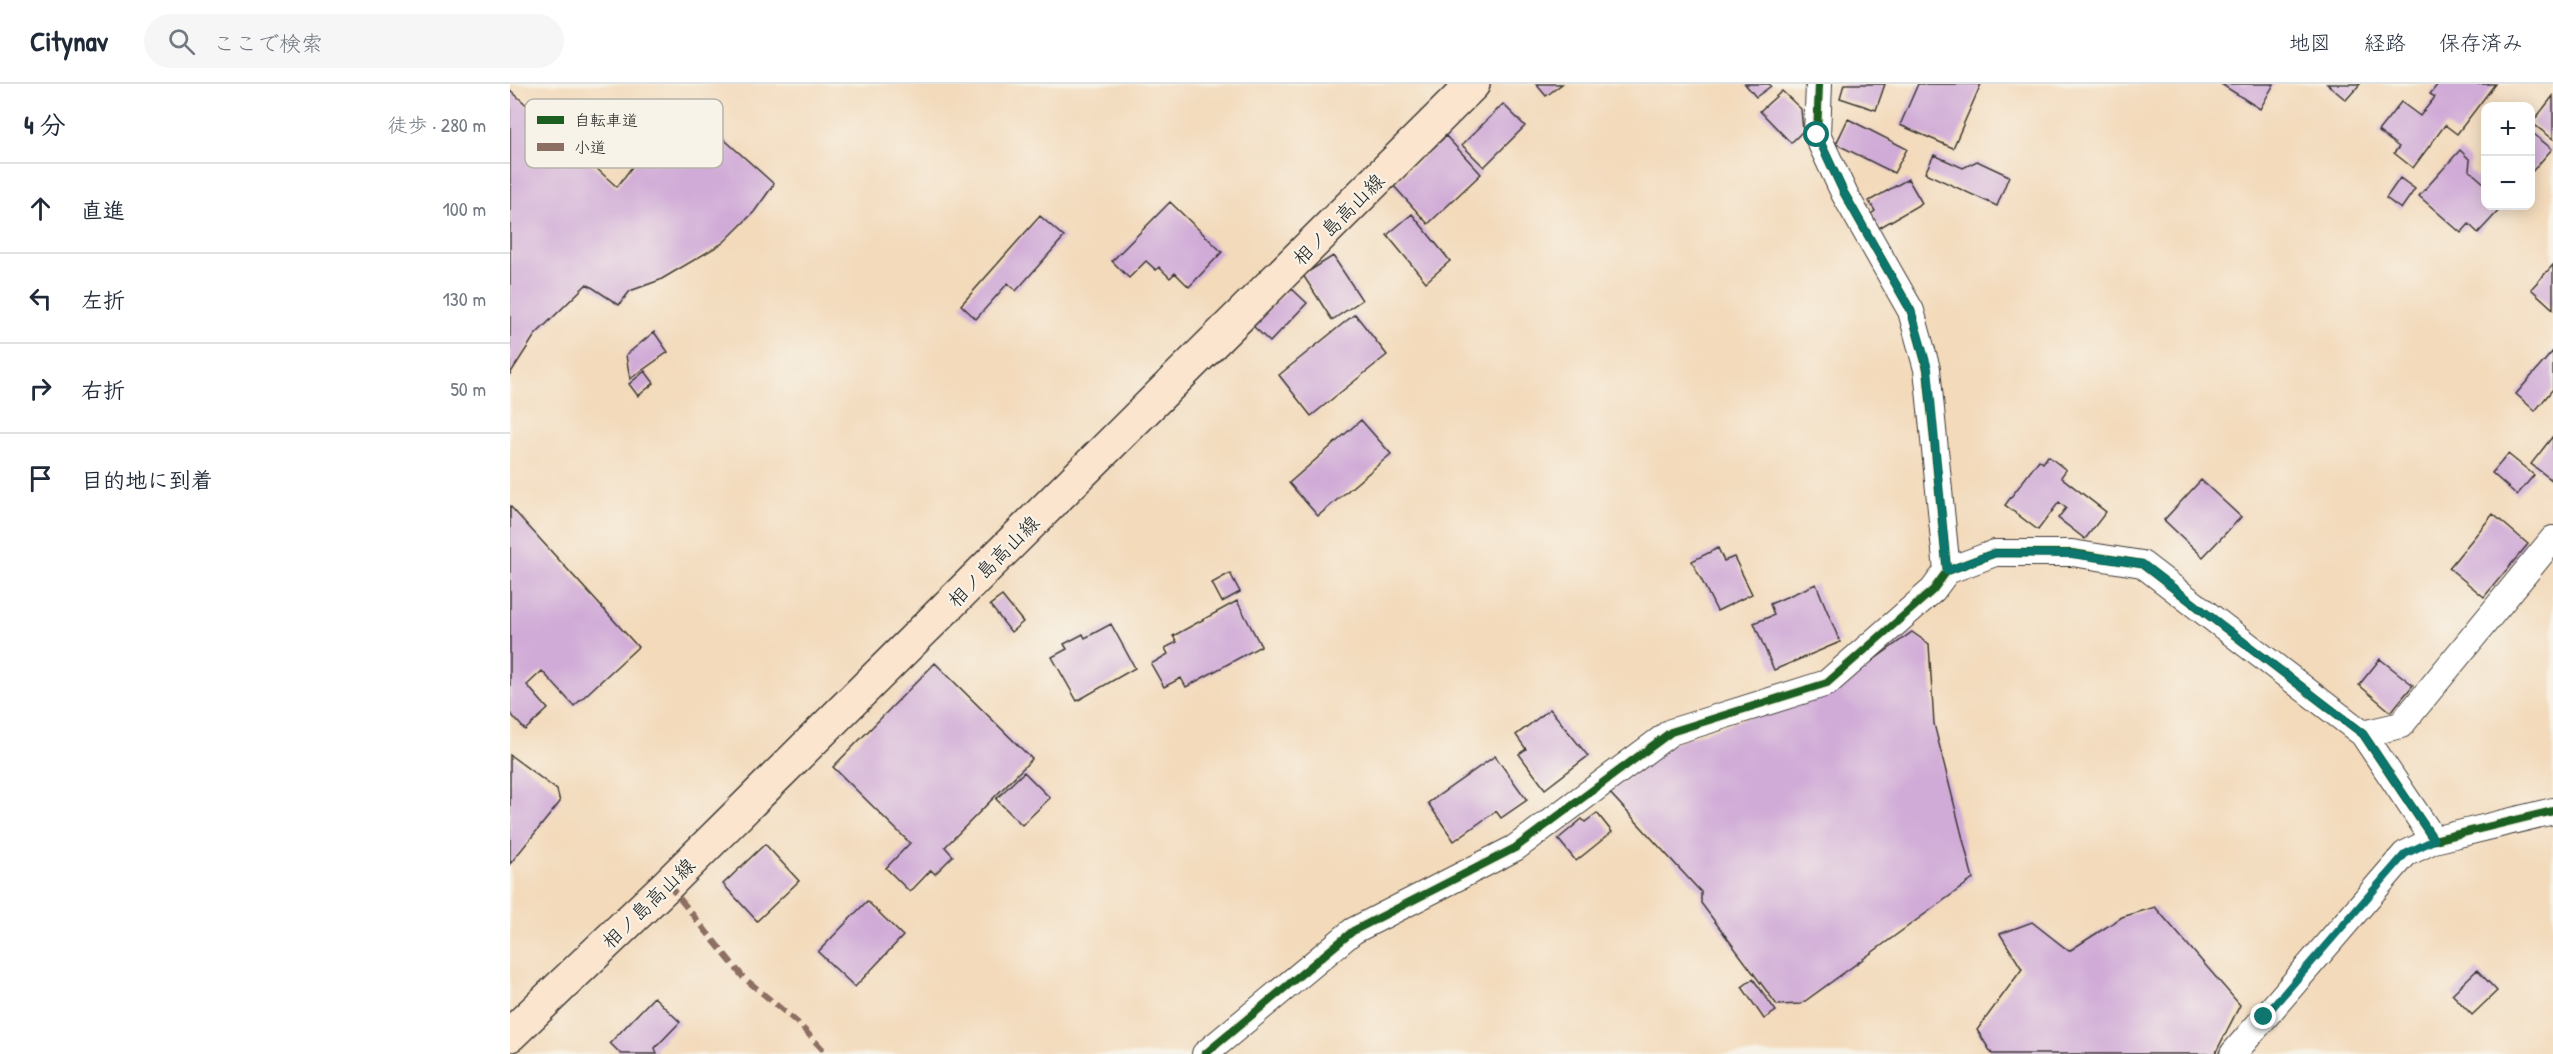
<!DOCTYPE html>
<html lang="ja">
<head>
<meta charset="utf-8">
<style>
  body { margin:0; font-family:"Patrick Hand","Klee One",sans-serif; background:#f6f6f7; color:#1f2937 }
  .controls { position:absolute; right:18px; top:18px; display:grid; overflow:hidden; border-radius:12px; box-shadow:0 3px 15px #0003 }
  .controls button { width:54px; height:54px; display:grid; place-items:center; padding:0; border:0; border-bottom:2px solid #e0e1e3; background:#fff; color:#1f2937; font:30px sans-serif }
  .stop { position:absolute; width:18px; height:18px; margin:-14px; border:4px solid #0f766e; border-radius:50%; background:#fff }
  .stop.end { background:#0f766e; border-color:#fff; box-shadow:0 2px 6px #0008 }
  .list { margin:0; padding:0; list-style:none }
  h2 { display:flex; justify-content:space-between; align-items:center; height:78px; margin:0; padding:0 24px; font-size:26px }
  h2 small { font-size:20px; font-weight:400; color:#747a83 }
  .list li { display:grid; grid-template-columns:39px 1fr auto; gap:18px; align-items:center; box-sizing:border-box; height:90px; padding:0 24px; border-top:2px solid #e0e1e3 }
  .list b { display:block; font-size:22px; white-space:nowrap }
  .list em { font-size:20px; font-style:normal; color:#747a83 }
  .icon { flex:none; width:33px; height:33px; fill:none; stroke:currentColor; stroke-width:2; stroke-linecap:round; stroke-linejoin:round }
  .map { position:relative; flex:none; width:2043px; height:970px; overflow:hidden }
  header { display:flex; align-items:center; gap:36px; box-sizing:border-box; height:84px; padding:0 30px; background:#fff; border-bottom:2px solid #e0e1e3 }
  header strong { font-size:28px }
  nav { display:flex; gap:33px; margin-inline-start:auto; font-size:21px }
  .search { width:420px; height:54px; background:#f6f6f7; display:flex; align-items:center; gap:15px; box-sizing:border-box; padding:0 21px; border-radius:33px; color:#747a83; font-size:22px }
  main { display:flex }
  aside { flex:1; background:#fff }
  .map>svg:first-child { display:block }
  .building { fill:#d0abd7 }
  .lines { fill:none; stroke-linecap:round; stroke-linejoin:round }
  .street-casing { stroke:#3c3834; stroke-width:28 }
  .secondary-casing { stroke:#3c3834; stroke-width:36 }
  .street { stroke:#fff; stroke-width:26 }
  .secondary { stroke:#fbe5cf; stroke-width:33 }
  .quiet { stroke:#8d6e63; stroke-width:6; stroke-dasharray:12 6; stroke-linecap:butt }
  .cycleway-casing { stroke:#f7f3e8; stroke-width:11 }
  .cycleway { stroke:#1b5e20; stroke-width:8 }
  .route { stroke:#0f766e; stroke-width:8 }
  .labels { text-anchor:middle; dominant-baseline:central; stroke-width:4.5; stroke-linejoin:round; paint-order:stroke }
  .street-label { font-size:20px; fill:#1c1c1c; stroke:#f7f3e8 }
  .key { fill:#f7f3e8; stroke:#b5b2ab; stroke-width:1.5 }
  .key-label { font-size:16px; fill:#1c1c1c }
</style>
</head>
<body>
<header>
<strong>Citynav</strong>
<div class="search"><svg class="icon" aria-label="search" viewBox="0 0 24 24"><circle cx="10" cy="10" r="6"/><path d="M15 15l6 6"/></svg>ここで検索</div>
<nav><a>地図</a><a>経路</a><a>保存済み</a></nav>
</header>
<main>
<aside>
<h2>4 分<small>徒歩 · 280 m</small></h2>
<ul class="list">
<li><svg class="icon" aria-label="ahead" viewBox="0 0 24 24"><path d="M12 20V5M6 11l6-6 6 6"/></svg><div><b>直進</b></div><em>100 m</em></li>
<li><svg class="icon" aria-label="left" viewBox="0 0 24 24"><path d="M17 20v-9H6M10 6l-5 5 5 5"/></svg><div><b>左折</b></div><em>130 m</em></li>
<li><svg class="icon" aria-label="right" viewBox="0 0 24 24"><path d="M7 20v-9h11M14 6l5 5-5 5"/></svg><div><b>右折</b></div><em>50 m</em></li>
<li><svg class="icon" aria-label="arrive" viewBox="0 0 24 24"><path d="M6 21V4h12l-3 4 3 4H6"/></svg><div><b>目的地に到着</b></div></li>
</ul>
</aside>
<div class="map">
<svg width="2043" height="970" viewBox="0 0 2043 970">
  <rect width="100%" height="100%" fill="#f7f3e8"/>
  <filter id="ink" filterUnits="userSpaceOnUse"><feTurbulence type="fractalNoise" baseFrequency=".0167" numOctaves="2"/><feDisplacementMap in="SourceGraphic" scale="12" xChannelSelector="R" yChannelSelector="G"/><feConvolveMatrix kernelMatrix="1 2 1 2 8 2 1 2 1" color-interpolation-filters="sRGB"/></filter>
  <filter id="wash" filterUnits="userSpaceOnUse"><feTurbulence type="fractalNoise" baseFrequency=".008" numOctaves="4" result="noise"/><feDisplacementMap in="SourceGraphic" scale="24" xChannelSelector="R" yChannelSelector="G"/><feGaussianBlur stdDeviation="1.35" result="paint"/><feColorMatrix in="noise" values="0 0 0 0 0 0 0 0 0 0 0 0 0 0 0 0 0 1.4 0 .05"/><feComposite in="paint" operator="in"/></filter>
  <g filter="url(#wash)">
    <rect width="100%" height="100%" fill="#f3dabb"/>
    <g id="blocks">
      <path class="building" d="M1026,0h26l-16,12z
        M1235,0h24l2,2 -15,11z
        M1334,0h41l-9,26 -36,-12z
        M1408,0h63l-28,64 -53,-23z
        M1711,0h53l-14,25z
        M1817,0h33l-14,16z
        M1928,0h57l-38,50 -12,-9 -32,43 -19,-15 5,-6 -21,-16 23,-29 19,14 15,-19 -5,-3z
        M0,6l107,97 64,-86 93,83 -20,28 -31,31 -63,37 -30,11 -11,14 -32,-21 -52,51 -25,39z
        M1272,7l19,18 2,22 -12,12 -31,-32z
        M2043,12v43l-21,-16z
        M993,20l22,22 -41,41 -22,-22z
        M1338,35l59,30 -13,24 -58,-29z
        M2020,47l22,18 -22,25z
        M936,52l35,38 -53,50 -35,-39z
        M1950,66l10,10 -1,10 17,15v21h17l-25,27 -9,-9 -8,9 -42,-37z
        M1424,71l29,13 14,-7 32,15 -12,30 -72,-33z
        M1890,94l15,11 -14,20 -15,-11z
        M1398,95l14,24 -43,25 -8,-14 4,-3 -6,-10z
        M660,118l52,50 -33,35 -14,-14 -5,5 -11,-11 -3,3 -10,-9 -17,17 -17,-17z
        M902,130l38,47 -24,21 -39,-47z
        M530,132l24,21 -48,54 -8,-8 -32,36 -15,-14z
        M823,172l29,44 -30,20 -29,-45z
        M2043,181v44l-22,-20z
        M780,203l17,16 -37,39 -17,-16z
        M845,230l32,41 -76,61 -32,-41z
        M144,248l14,20 -38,27 -4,-24z
        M2043,267v38l-18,22 -19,-17z
        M135,287l9,12 -16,13 -9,-12z
        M851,336l30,34 -73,62 -29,-33z
        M2043,352v45l-22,-17z
        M1998,370l26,21 -17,20 -25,-22z
        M1538,372l18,14 -5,7 45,35 -21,27 -27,-21 8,-10 -7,-6 -21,28 -33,-25 34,-45 4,3z
        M1691,396l40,37 -38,40 -39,-37z
        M0,422l128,141 -64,59 -32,-35 -15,14 21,24 -23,21 -15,-17z
        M1983,430l35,30 -44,53 -35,-29z
        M1208,464l6,13 10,-4 18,37 -35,17 -25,-50z
        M720,489l10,19 -18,10 -10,-19z
        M1306,500l24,58 -66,28 -20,-47 20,-8 -4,-11z
        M492,512l21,26 -12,10 -21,-27z
        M727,517l24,45 -75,41 -5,-9 -17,9 -13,-23 17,-10 -3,-6 12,-6 -4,-6z
        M601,540l24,44 -58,33 -25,-44 15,-8 -3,-5 19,-10 2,4z
        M1402,548l17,12 5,80 39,155 -172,125 -24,1 -76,-102v-11l-92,-100 64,-49 163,-56z
        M1870,575l33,26 -22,27 -32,-27z
        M425,579l97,96 -87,88 8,9 -18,18 -4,-4 -21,22 -24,-24 24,-25 -77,-76z
        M1040,625l38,47 -43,33 -26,-35 7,-5 -10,-14z
        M0,671l47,35 3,12 -50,62z
        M985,672l32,44 -26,18 -5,-7 -42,30 -26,-38z
        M514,688l26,26 -28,27 -26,-26z
        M1087,729l15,19 -36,29 -18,-22 24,-20 3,3z
        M255,760l34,37 -42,40 -34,-37z
        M357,817l36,35 -48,51 -37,-35z
        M1645,823l85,98 -25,49h-223l-15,-24 45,-61 -22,-35 32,-12 37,29 53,-34z
        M1967,886l20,21 -25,24 -20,-21z
        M1243,895l23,32 -12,8 -22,-32z
        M144,913l26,25 -25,26 2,6h-36l-11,-11z"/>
    </g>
  </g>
  <g filter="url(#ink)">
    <use href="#blocks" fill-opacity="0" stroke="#3c3834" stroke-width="1.5"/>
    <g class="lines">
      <g class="street-casing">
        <path id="street" d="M1309,0l-2,51 27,58 67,118 16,58 20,202
          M1853,650l38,-9 152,-186
          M695,970l148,-123 162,-83 156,-116 156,-49 106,-93 14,-19 48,-18h77l70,11 221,170 71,106 119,-29
          M1723,970l172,-200 29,-14"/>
      </g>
      <g class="secondary-casing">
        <path id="secondary" d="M0,951l158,-151 805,-800"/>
      </g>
      <use href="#street" class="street"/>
      <use href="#secondary" class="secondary"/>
      <path class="quiet" d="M158,800l75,93 55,46 29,31"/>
      <g class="cycleway-casing">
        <path id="cycleway" d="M1309,0l-2,51 27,58 67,118 16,58 20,202
          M695,970l148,-123 162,-83 156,-116 156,-49 106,-93 14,-19 48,-18h77l70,11 221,170 71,106 119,-29"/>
      </g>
      <use href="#cycleway" class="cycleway"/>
    </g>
  </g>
  <g class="lines" filter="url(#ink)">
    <path class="route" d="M1307,51l27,58 67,118 17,58 19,202 48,-18 77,1 70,10 221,170 71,106 -29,14 -141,163"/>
  </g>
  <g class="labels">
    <g class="street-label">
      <text transform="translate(828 135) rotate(-45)">相ノ島高山線</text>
      <text transform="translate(483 477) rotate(-45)">相ノ島高山線</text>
      <text transform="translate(138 819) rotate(-44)">相ノ島高山線</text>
    </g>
  </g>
  <rect x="15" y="15" width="198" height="69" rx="9" class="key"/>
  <rect x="27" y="32" width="27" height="8" fill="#1b5e20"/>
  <rect x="27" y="59" width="27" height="8" fill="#8d6e63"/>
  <g class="key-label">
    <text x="64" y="42">自転車道</text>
    <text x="64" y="69">小道</text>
  </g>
</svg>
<div class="controls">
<button>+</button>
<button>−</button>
</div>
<div class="stop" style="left:1307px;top:51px"></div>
<div class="stop end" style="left:1754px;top:933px"></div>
</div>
</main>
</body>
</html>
